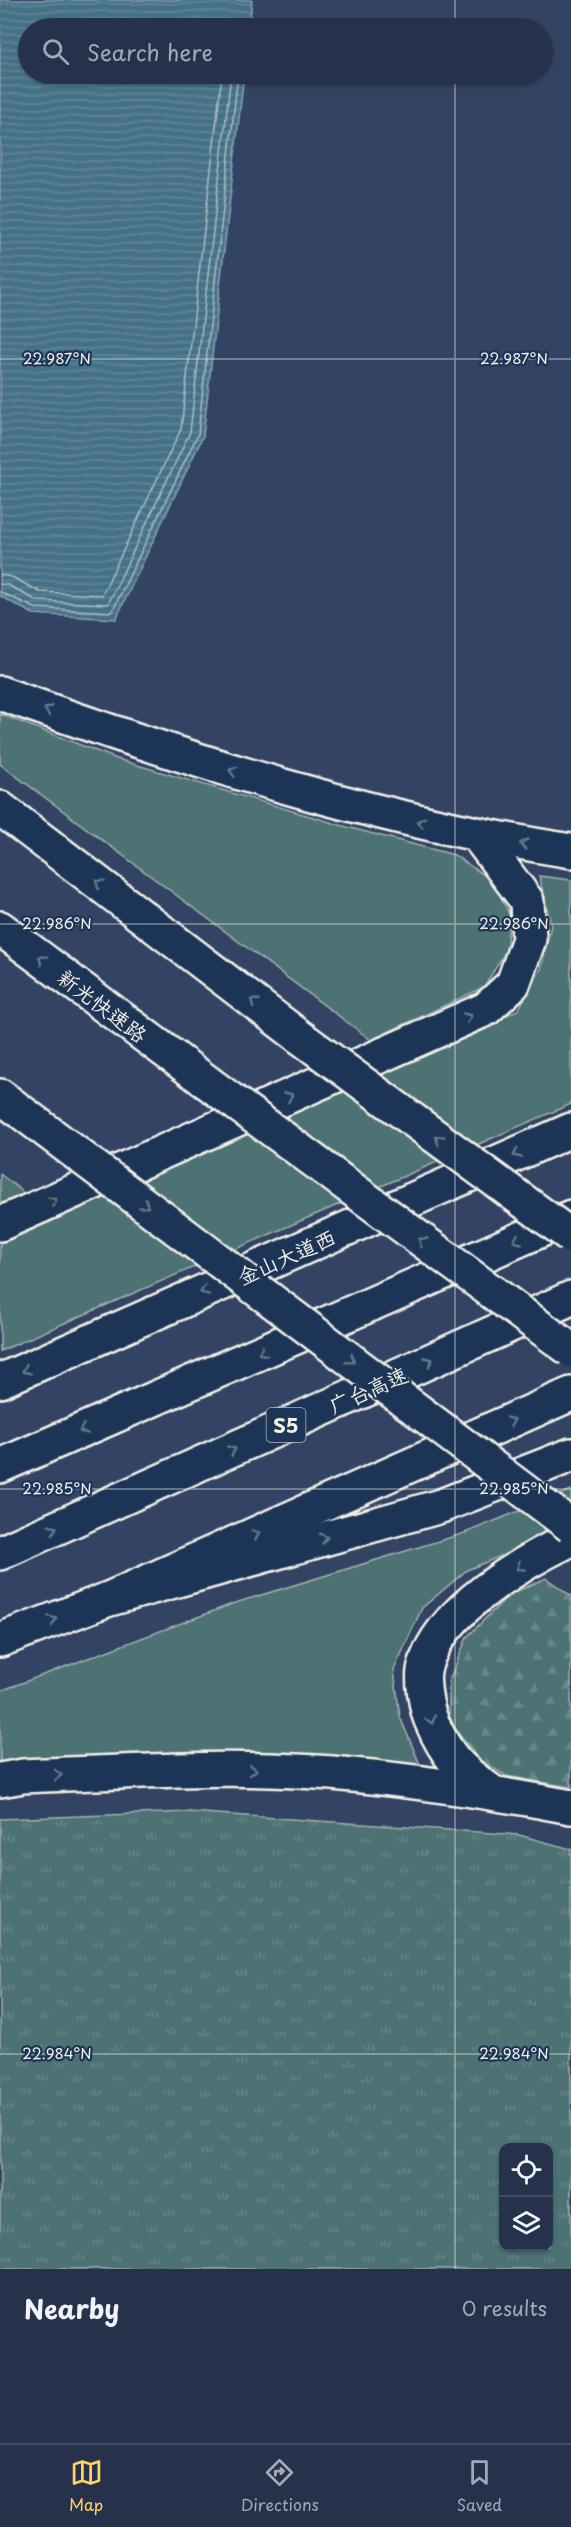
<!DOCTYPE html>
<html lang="en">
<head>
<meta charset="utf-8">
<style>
  body { margin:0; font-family:"Playpen Sans","LXGW WenKai TC",sans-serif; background:#323e55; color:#f1f3f6 }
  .controls { position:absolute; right:18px; bottom:18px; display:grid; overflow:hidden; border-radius:12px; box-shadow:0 2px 4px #0004 }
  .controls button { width:54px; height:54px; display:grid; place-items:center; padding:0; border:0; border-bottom:2px solid #424d63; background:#26324b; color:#f1f3f6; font:30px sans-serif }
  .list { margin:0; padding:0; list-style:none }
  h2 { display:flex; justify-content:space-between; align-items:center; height:78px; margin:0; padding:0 24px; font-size:26px }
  h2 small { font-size:20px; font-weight:400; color:#a4aab5 }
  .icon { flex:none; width:33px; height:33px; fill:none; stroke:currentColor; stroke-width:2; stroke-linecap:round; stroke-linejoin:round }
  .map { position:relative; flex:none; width:571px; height:2269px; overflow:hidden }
  .search { position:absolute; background:#26324b; box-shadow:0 2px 4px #0004; left:18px; right:18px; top:18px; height:66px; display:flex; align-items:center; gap:15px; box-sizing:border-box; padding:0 21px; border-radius:33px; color:#a4aab5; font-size:22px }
  .sheet { height:174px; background:#26324b }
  nav { display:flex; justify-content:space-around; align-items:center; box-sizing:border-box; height:84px; border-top:2px solid #424d63; background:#26324b; font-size:16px; color:#a4aab5 }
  nav a { display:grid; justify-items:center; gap:3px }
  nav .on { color:#ffd166 }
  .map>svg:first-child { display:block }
  .green { fill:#4e7273; stroke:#a1b2ae; stroke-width:1.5 }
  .forest { fill:url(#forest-firs); stroke:#a1b2ae; stroke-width:1.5 }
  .park { fill:url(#park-tufts); stroke:#a1b2ae; stroke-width:1.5; fill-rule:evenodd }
  .water { fill:url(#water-rules); stroke:#8ba4ae; stroke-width:1.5 }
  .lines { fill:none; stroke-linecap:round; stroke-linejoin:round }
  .shore { stroke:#aebec2; stroke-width:1.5 }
  .major-casing { stroke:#f4f1e8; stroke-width:38 }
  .highway-casing { stroke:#f4f1e8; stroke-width:38 }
  .major { stroke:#1d3557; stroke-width:33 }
  .highway { stroke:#1d3557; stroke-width:33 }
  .highway-bridge-casing { stroke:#f4f1e8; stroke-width:38; stroke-linecap:butt }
  .highway-bridge { stroke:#1d3557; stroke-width:33 }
  .oneway { stroke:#68778a }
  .ticks { fill:none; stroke:#f4f1e8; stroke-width:1.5; stroke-opacity:0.45 }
  .labels { text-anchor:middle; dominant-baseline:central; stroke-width:4.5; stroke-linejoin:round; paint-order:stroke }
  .shield { fill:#1d3557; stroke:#b4b9bc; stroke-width:1.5 }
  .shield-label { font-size:20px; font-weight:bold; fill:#f4f1e8 }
  .street-label { font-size:21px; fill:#f4f1e8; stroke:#1d3557 }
  .ticks-label { font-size:15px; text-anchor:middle; fill:#f4f1e8; stroke:#1d3557; stroke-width:4.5; stroke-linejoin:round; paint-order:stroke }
</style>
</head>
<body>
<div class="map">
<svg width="571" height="2269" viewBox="0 0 571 2269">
  <defs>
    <pattern id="forest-firs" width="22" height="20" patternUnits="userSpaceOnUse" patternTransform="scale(1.5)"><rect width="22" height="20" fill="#4e7273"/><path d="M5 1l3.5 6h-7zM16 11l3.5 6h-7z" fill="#688787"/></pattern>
    <pattern id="park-tufts" width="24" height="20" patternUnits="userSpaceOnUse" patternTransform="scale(1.5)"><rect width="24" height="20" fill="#4e7273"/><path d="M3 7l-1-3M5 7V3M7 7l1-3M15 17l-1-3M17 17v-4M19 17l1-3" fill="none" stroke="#688787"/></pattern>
    <pattern id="water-rules" width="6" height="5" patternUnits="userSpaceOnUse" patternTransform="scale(1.5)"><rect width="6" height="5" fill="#457188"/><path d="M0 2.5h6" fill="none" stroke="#608699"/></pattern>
  </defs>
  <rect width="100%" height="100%" fill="#334364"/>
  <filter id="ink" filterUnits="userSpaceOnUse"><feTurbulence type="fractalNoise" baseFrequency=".0167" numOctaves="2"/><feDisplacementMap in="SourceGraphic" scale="12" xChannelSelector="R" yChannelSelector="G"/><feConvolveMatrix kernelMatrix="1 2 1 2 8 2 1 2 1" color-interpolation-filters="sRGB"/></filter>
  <g filter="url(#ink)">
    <path class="green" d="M0,714l117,45 230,68 107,28 39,26 17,35 -4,35 -22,36 -113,53 -371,-276z
      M539,876l32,4v224l-571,247v-109l518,-232 23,-41 10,-44z
      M0,1174l27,21 -27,12z
      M571,1490v37l-104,43 -45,38 -28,62 6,47 21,50 -421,1v-77l235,-88 230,-70z"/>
    <path class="forest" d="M546,1578l25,18v191l-65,-11 -28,-17 -29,-39v-39l18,-44 42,-42z"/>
    <path class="park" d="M189,1812l330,23 52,14v420h-571v-450zM504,2148h44v98h-44z"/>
    <path class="water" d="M0,0h252l-3,28h-221v46h216l-41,362 -87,183 -83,-5 -33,-18z"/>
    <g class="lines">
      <path class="shore" d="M0,575l12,2 28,15 62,3 79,-166 41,-355
        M0,584l8,1 29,16 71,3 82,-172 41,-358
        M0,592l35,16 77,4 86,-178 40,-360"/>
      <g class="major-casing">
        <path id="major" d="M0,1381l571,-251
          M0,1640l106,-40 465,-206"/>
      </g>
      <g class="highway-casing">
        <path id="highway" d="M0,693c188,67 373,127 571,158
          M0,808l300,229
          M0,928l207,154
          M0,1096l48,36
          M0,1224l486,-215 27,-25 16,-45 -2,-38 -49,-65
          M0,1466l571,-249
          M0,1553l571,-255
          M106,1600l335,-94 130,-51
          M0,1780l23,-4c103,-4 207,-11 309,-3 80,7 160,19 239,34
          M492,1792c-32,-22 -46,-36 -61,-72 -5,-13 -10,-41 -6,-54 15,-56 98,-104 146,-127"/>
      </g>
      <use href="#major" class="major"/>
      <use href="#highway" class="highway"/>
      <g class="highway-bridge-casing">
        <path id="highway-bridge" d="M300,1037l271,199
          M207,1082l364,268
          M48,1132l523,394"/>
      </g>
      <use href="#highway-bridge" class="highway-bridge"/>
    </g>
    <defs><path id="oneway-chevron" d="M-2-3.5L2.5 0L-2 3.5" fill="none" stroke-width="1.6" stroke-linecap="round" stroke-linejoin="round" transform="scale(1.5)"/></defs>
    <g class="oneway">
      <use href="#oneway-chevron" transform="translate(48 710) rotate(-160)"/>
      <use href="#oneway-chevron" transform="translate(233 771) rotate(-163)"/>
      <use href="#oneway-chevron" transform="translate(421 822) rotate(-166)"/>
      <use href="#oneway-chevron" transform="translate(524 844) rotate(-171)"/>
      <use href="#oneway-chevron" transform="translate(99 883) rotate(-143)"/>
      <use href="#oneway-chevron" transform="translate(42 959) rotate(-143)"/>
      <use href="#oneway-chevron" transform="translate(254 1002) rotate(-142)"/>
      <use href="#oneway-chevron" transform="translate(468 1017) rotate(-24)"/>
      <use href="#oneway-chevron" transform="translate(289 1096) rotate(-24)"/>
      <use href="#oneway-chevron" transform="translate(439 1139) rotate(-144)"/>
      <use href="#oneway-chevron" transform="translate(517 1154) rotate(156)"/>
      <use href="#oneway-chevron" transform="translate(53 1201) rotate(-24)"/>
      <use href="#oneway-chevron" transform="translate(145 1205) rotate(37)"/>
      <use href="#oneway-chevron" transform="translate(517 1240) rotate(156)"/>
      <use href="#oneway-chevron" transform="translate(422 1241) rotate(-144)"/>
      <use href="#oneway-chevron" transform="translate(204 1291) rotate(156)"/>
      <use href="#oneway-chevron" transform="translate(262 1352) rotate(156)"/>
      <use href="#oneway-chevron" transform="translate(351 1360) rotate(37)"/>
      <use href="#oneway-chevron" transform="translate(429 1361) rotate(-24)"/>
      <use href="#oneway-chevron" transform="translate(26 1370) rotate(156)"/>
      <use href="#oneway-chevron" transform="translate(511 1421) rotate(-24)"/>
      <use href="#oneway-chevron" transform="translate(83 1430) rotate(157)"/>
      <use href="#oneway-chevron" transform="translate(232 1450) rotate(-24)"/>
      <use href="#oneway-chevron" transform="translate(53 1529) rotate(-24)"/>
      <use href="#oneway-chevron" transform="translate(256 1534) rotate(-24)"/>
      <use href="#oneway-chevron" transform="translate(324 1538) rotate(-15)"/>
      <use href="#oneway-chevron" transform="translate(520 1567) rotate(145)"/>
      <use href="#oneway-chevron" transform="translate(53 1620) rotate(-20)"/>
      <use href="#oneway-chevron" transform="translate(431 1720) rotate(69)"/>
      <use href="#oneway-chevron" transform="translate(253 1770) rotate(2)"/>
      <use href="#oneway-chevron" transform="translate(58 1775) rotate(-2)"/>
    </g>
  </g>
  <path class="ticks" d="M455,0v28M455,74v2195M0,359h571M0,924h571M0,1489h571M0,2054h571"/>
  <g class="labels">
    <rect class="shield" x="266.5" y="1408" width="39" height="34" rx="4.5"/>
    <g class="shield-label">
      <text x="286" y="1425">S5</text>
    </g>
    <g class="street-label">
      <text transform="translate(103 1005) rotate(37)">新光快速路</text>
      <text transform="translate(286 1256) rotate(-24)">金山大道西</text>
      <text transform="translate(368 1389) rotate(-24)">广台高速</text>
    </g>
  </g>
  <g class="ticks-label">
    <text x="57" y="364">22.987°N</text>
    <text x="514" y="364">22.987°N</text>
    <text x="57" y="929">22.986°N</text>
    <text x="514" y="929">22.986°N</text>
    <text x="57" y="1494">22.985°N</text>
    <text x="514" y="1494">22.985°N</text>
    <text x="57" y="2059">22.984°N</text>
    <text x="514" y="2059">22.984°N</text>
  </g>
</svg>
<div class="controls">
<button><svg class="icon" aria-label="locate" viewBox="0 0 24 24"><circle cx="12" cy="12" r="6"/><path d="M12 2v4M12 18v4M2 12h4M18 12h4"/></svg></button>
<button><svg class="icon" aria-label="layers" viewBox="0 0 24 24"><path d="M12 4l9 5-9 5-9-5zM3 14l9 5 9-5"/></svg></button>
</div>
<div class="search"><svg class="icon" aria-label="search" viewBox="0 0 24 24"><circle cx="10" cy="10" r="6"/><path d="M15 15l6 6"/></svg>Search here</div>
</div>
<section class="sheet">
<h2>Nearby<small>0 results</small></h2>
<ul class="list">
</ul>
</section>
<nav>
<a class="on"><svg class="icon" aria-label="map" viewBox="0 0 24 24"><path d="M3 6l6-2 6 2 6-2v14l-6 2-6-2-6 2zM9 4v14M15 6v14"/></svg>Map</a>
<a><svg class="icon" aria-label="directions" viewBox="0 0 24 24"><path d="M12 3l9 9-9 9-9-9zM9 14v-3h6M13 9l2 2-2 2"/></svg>Directions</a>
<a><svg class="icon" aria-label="saved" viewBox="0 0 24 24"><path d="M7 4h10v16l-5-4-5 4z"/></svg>Saved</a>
</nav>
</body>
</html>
